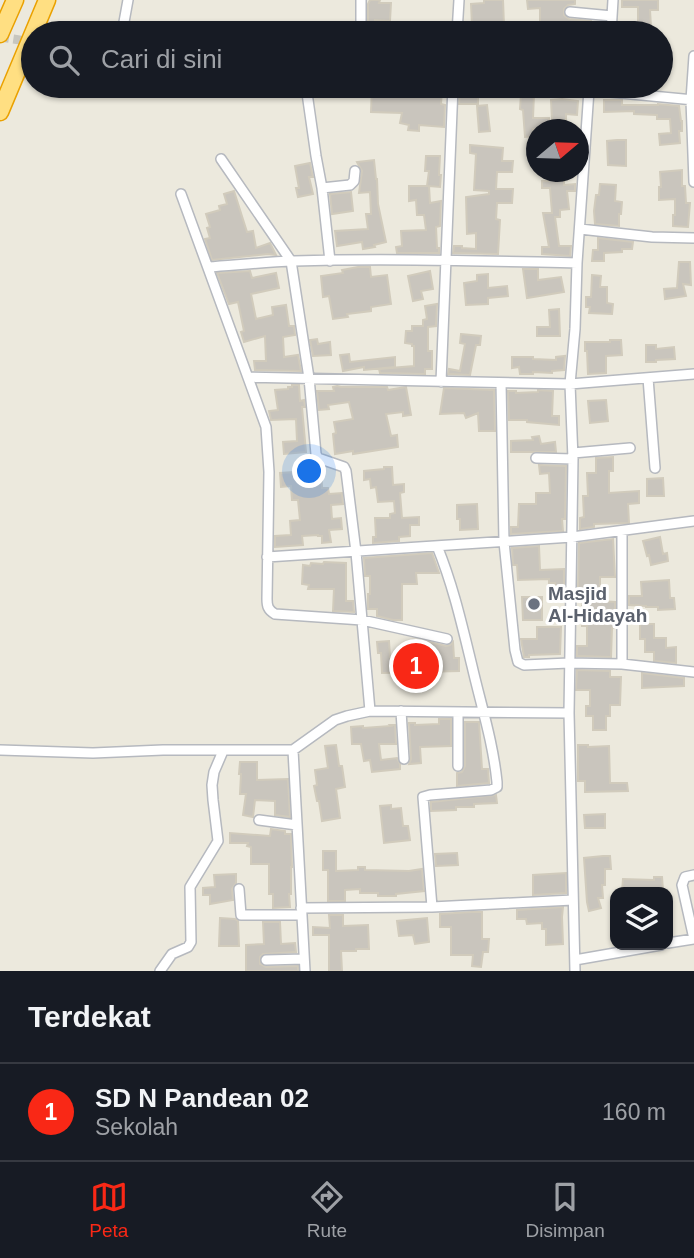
<!DOCTYPE html>
<html lang="id">
<head>
<meta charset="utf-8">
<style>
  body { margin:0; font-family:Helvetica,sans-serif; background:#20242c; color:#f1f3f6 }
  .controls { position:absolute; right:21px; bottom:21px; display:grid; overflow:hidden; border-radius:14px; box-shadow:0 2px 5px #0004 }
  .controls button { width:63px; height:63px; display:grid; place-items:center; padding:0; border:0; border-bottom:2px solid #363941; background:#171b24; color:#f1f3f6; font:35px sans-serif }
  .compass { position:absolute; left:526px; top:119px; width:63px; height:63px; border-radius:50%; background:#171b24; box-shadow:0 2px 5px #0004; rotate:71deg }
  .you { position:absolute; left:310px; top:472px; width:24px; height:24px; margin:-18px; border:5px solid #fff; border-radius:50%; background:#1a73e8; box-shadow:0 0 0 10px #1a73e833 }
  .badge { display:grid; place-items:center; width:46px; height:46px; border-radius:50%; background:#f92816; color:#fff; font-size:23px; font-weight:700 }
  .pin { position:absolute; translate:-50% -50%; border:4px solid #fff; box-shadow:0 2px 7px #0006 }
  .list { margin:0; padding:0; list-style:none }
  h2 { display:flex; justify-content:space-between; align-items:center; height:91px; margin:0; padding:0 28px; font-size:30px }
  h2 small { font-size:23px; font-weight:400; color:#9ea1a6 }
  .list li { display:grid; grid-template-columns:46px 1fr auto; gap:21px; align-items:center; box-sizing:border-box; height:98px; padding:0 28px; border-top:2px solid #363941 }
  .list b { display:block; font-size:26px; white-space:nowrap }
  .list p { margin:0; font-size:23px; white-space:nowrap; color:#9ea1a6 }
  .list em { font-size:23px; font-style:normal; color:#9ea1a6 }
  .icon { flex:none; width:38px; height:38px; fill:none; stroke:currentColor; stroke-width:2; stroke-linecap:round; stroke-linejoin:round }
  .map { position:relative; flex:none; width:694px; height:971px; overflow:hidden }
  .search { position:absolute; background:#171b24; box-shadow:0 2px 5px #0004; left:21px; right:21px; top:21px; height:77px; display:flex; align-items:center; gap:18px; box-sizing:border-box; padding:0 24px; border-radius:38px; color:#9ea1a6; font-size:26px }
  .sheet { height:189px; background:#171b24 }
  nav { display:flex; justify-content:space-around; align-items:center; box-sizing:border-box; height:98px; border-top:2px solid #363941; background:#171b24; font-size:19px; color:#9ea1a6 }
  nav a { display:grid; justify-items:center; gap:4px }
  nav .on { color:#f92816 }
  .map>svg:first-child { display:block }
  .building { fill:#c9c5bd; stroke:#d1cbbc; stroke-width:2 }
  .lines { fill:none; stroke-linecap:round; stroke-linejoin:round }
  .minor-tunnel { stroke:#c7c6be; stroke-width:9; stroke-dasharray:9 4.5; stroke-linecap:butt }
  .minor-casing { stroke:#b6b9bf; stroke-width:12 }
  .motorway-casing { stroke:#eaa100; stroke-width:19 }
  .minor { stroke:#fff; stroke-width:9 }
  .motorway { stroke:#ffdf82; stroke-width:16 }
  .worship-dot { fill:#6b7280; stroke:#fff; stroke-width:2.5 }
  .labels { text-anchor:middle; dominant-baseline:central; stroke-width:6; stroke-linejoin:round; paint-order:stroke }
  .worship-label { font-size:19px; font-weight:bold; fill:#5b616d; stroke:#fff; text-anchor:start }
</style>
</head>
<body>
<div class="map">
<svg width="694" height="971" viewBox="0 0 694 971">
  <rect width="100%" height="100%" fill="#ece9dd"/>
  <path class="building" d="M370,0h10l-1,3h12l-1,18 -15,-1v3h-7v-19z
    M484,0h19l1,26h-32l-1,-22 13,-1z
    M527,0h48v4l-7,1 -4,4v6l5,4 22,2 3,12h-54v-25l-12,1z
    M622,0h36v10h-8l1,17h-13v-20h-16z
    M372,86h21v1l49,3 -1,14 4,1 -1,22 -25,-2v6l-11,-1 1,-5 -9,-2 2,-10 -31,-1z
    M478,88v16h-19l1,-15z
    M521,94h13l-1,24h16v11h-16l1,7 -9,1 -2,-27 -3,-1z
    M562,99l16,2 -1,14 -11,-1v6l-14,1 -1,-21z
    M604,100h18v5h36v-1l21,2 2,15h1v10h-3l1,12 -20,2 -1,-11 12,-1 -1,-14h-13v-4l-23,-1v-3l-30,1z
    M487,105l3,26 -11,1 -2,-26z
    M617,140h9v26l-18,-1 -1,-24z
    M470,145l33,3 -1,13h11l-1,11h-15l-1,17h17l-1,14h-15l-1,16 4,1 -2,34 -45,-1 1,-7h8v2l14,1v-16l-9,1 -1,-37 23,-3v-3l-15,-1 2,-36 -6,-1z
    M426,156h14l-1,19h2l-1,12 -11,-1 1,17 11,-2 -1,25 -4,1 1,21h2v5h-42l-1,-6 6,-1 -1,-15 25,-1 -2,-15h-7l-1,-15 -7,1v-15h18l2,-15h-4z
    M374,160l2,19h1l1,25 8,38 -12,3 1,2 -12,2 -1,-7 -25,4 -2,-15 33,-2 -2,-15h5l-1,-22 -11,1 3,-22 -5,-9z
    M310,163l3,14h-4l4,17 -15,3 -2,-9h3l-4,-22z
    M682,170v16h3l1,17h4l-2,24 -15,-1v-11h2v-16l-16,1v-13h2l-1,-15z
    M548,172h16v13l11,-1v7h-8l2,18 -9,1v7h-5l4,29h12l-1,10 -28,-2v-7h7l-6,-34h9l-2,-25h-8v-7h6z
    M600,184l16,1 -1,16 7,1 -1,12h-2v12l-24,-2 -1,-13 2,-16h3z
    M234,191l13,41 6,-1 3,17 14,-5 6,12 -8,-1 -56,6 -7,-21 5,-1 -3,-10 3,-1 -4,-13 14,-4 -1,-4 8,-2 -3,-10z
    M351,192l2,19 -21,3 -2,-20z
    M598,238l35,4 -1,7h-10v3l-18,1v8h-12l1,-11h5z
    M679,262h11l1,23 -8,-1 3,12 -21,3 -1,-10 13,-1z
    M358,267h12l1,10 16,-2 4,29 -20,3v4l-24,3 1,3 -15,2 -4,-23 -6,1 -2,-21 22,-3 -1,-3z
    M523,269h15v11l23,-3 3,15 -37,6z
    M250,271l2,7 24,-5 3,15 -28,6 5,25 17,-4 -1,-8 14,-2 3,21h5l1,9 -12,2 1,20 14,-2 3,16 -46,-1 -1,-9h12l-1,-25 -21,6 -3,-10 3,-1 -6,-29 -9,2 -12,-31z
    M430,271l3,18 -12,2 2,8 -10,2 -5,-25z
    M488,274v14l19,-2 1,10 -20,2v6l-22,1 -2,-22 13,-2v-6z
    M592,275l9,1 -1,11h7v16l6,1 -1,10 -23,-1 1,-6h-4v-10h5z
    M437,304l-1,22 -8,1v24h4v18h-7v5l-45,-1 -1,-4 35,-3v-20h-2v-2l-7,-1 1,-12h6v-5h11v-6l4,-1 -2,-13z
    M559,309l1,27h-23v-9h13l-1,-17z
    M461,334l20,2 -1,9h-4l-6,30 -22,-1 1,-5 11,2 5,-27 -5,-1z
    M317,339l1,5 12,-2 1,13 -18,1 -3,-16z
    M610,340h11l1,15 -16,1v17l-18,1 -1,-23h-2v-9h25z
    M646,345h10v4l18,-2 1,12 -19,1v2h-10z
    M349,354l1,8 45,-5v10l-31,3v-3l-21,4 -3,-16z
    M565,356l-1,14 -12,1v2l-19,-1v2h-13l-1,-7 -7,1v-11h21v2l23,1v-3z
    M292,385h7l1,16 4,-1 1,7h-3l4,45 -22,2 -1,-12 14,-1 -1,-22 -25,1 -2,-9 9,-1 -3,-20 13,-1v-2h4z
    M337,386l4,1h46l1,3 18,-3 5,28 -8,1v-4l-17,2 5,22 6,-1 1,12 -45,7v-3l-18,3 -2,-20 3,-1 -2,-11 19,-3 -4,-17 -21,3 1,4 -10,1 -2,-19h17l-1,-4z
    M444,388l50,2 1,41h-16l-1,-18 -12,5 -2,-5 -24,1z
    M538,390l15,1 -1,25h7v9l-32,-3v-2h-18l-1,-29h8v2l22,-1z
    M606,400l2,21 -18,2 -2,-22z
    M539,436l2,8 14,-2 1,10h-45v-11l22,-1 -1,-3z
    M613,457v14h-4v22l30,-2v12l-11,1 1,19 -35,1v3l-14,2v-11l4,-1 -1,-21h5l-1,-23h9v-15z
    M539,465l27,1 -1,53h-3l1,12 -52,3v-7h7l1,-23h17v-11h14l-1,-20 -9,1z
    M321,467l1,21h6l1,6 13,-1 1,11 -12,1 1,14 9,-1 1,11 -13,1 2,12 -9,1v-7h-4v-1l-16,1 1,9 -28,2v-11l16,-1 -1,-14 10,-1 -2,-20h-6l-1,-14 -10,1 -1,-14 30,-2v-3z
    M384,467h8l1,18 11,-1v8l-4,1 2,25 17,-1v8h-9v11l-11,1v4l-26,2v-6h3l-1,-19h15v-4l5,-1 -1,-12 -16,1 -2,-15 -5,1 -1,-9 -6,1v-9l20,-2z
    M663,478l1,18h-17v-17z
    M477,504l1,25 -18,1v-11h-3v-14z
    M660,537l3,17 4,-1 1,8 -17,4 -2,-10 -2,1 -4,-15z
    M613,539l2,38h-15v24l15,1v26h-3l-1,29 -34,-1v-10h10v-20h-5v-35h-4l1,-48z
    M539,546l1,24 24,-1v27h-8l-1,-13h-6v-4l-31,1 -1,-15h-4l-1,-17z
    M432,553l7,20h-23l1,11h-15v36h-9l-16,-4v-7h-9v-15h2v-18h-5l-1,-18z
    M324,562l22,1v38h7l1,11 -21,-1 1,-22h-26l1,-4 -7,-1 1,-19 7,1 1,-3 12,1z
    M669,580l1,18h4l1,11 -17,1v-3h-12v-1l-17,-1v-9h13l-1,-14z
    M522,597h20v23h-19z
    M640,624h14v14h12v10l10,-1v16l-22,-2v-9h-9v-13h-5z
    M537,627h24l-1,27 -31,1v2h-5l-3,-18h16z
    M421,640l25,6 4,-1 3,-3 1,16h5v13l-77,2 -1,-20h-3l-1,-11 12,-1 1,16h21v-16z
    M577,670l33,1v6h11l-1,28h-10v11h-4v14h-13v-14h-7v-10h4v-16h-14z
    M642,673l42,5v8l-42,2z
    M439,719h12v27l-31,1 1,16 -12,1 2,-5 -2,-36h6v2l24,-1z
    M465,722h14l3,47h6l1,14 -32,3v-13l5,-1 3,-6z
    M390,725h5l1,19h-17l2,16 16,-2 3,6v5l-28,3 -2,-12 -6,1 -3,-17h-9l-1,-17 12,-1v2l28,-2z
    M336,745l3,21h3l3,21 -9,2 4,29 -18,3 -3,-20h-2l-3,-15 3,-1 -2,-15 13,-2 -3,-22z
    M578,745h10v2l21,-1 1,37h17l1,8 -43,1v-11h-7z
    M240,762h17v18l31,-1 2,38 -15,-2v-14l-20,-1 -2,17 -10,-2 3,-21h-6l1,-20h-2z
    M496,795l1,8 -23,1v3h-18v3l-25,1v-9z
    M391,805v4l10,-1 2,18h5l2,14 -26,3 -4,-37z
    M605,814v14h-20l-1,-13z
    M271,829l14,2v3h6l1,33h-1v27h-2l1,13 -17,1v-14h-4v-30h-18v-17l-4,-1 1,-3h-18v-10l40,3z
    M323,851h13v20l22,-1v-3h7v3l44,1 13,-2 2,22 -28,3v2h-18v-3h-18v-4l-15,1v11h-17v-31h-5z
    M457,853l1,12 -22,1 -1,-12z
    M603,856h7l1,13h-6v16h-3l1,13h-5l3,10 -12,3 -2,-9 -3,-44z
    M566,873v20l-33,2v-20z
    M236,874v9l-4,6 1,11 -23,4v-9h-7v-7l12,-1 -1,-12z
    M654,877h8l1,13h-19v2l-22,-1 1,-12 31,1z
    M563,907l-1,10 1,27 -17,1v-16h-4v-6l-15,1 -1,-5h-9v-9z
    M472,912h10v27h7l-1,13h-5l-2,15 -9,-1 1,-11h-22v-28h-11v-13z
    M329,915h14v11l25,-1 1,24h-13v2h-15l1,20h-13v-36h-16v-8l17,1z
    M220,918l15,1 3,2 1,25h-20z
    M427,918l2,24 -14,2 -2,-9 -14,1 -2,-15z
    M263,922h17l1,22 14,-1 1,9 -33,2 -3,3v7l6,3 32,-1v5h-52v-26l18,-1z"/>
  <g class="lines">
    <path class="minor-tunnel" d="M0,37l33,5"/>
    <g class="minor-casing">
      <path id="minor" d="M570,12l42,4
        M361,24v-24
        M122,33l6,-33
        M457,33l2,-33
        M611,33l2,-33
        M694,56l-3,44 3,82
        M306,86l10,70 6,32 8,73
        M503,86l86,4 105,10
        M221,159l70,102 18,117 7,76 2,4 26,9 2,4 10,81 14,159
        M322,188l28,-3 4,-4 1,-10
        M181,194l85,233 3,45 -2,127c0,7 1,11 8,15l87,6 85,19
        M580,229l72,8 42,1
        M208,267c29,-2 57,-5 86,-6 94,-3 189,0 283,2
        M248,377l322,7 124,-10
        M648,378l7,90
        M441,382l12,-296
        M501,383l3,159 11,108 3,12 6,3 45,-2 53,1 72,8
        M573,453l57,-5
        M536,458l37,1
        M622,531v133
        M267,557l305,-20 122,-16
        M401,711l3,48
        M0,750l93,3 70,-3h130l42,-30 12,-4 23,-5 199,2
        M293,750l12,221
        M458,766v-54
        M259,820l38,5
        M239,889l2,26h61
        M432,907l-9,-110 7,-2 61,-5 6,-3v-5c-4,-40 -16,-77 -25,-116 -10,-41 -19,-81 -35,-120
        M301,908l131,-1 141,-7
        M694,939l-12,-54 3,-8 9,-2
        M668,943l26,-4
        M266,960l38,-1
        M575,960l86,-15
        M160,971l12,-17 16,-7 3,-5 -1,-55 28,-46 -5,-41 -1,-15 2,-13 9,-21
        M575,971l-6,-258 4,-254 -3,-75 5,-55 2,-66 12,-173"/>
    </g>
    <g class="motorway-casing">
      <path id="motorway" d="M0,34l15,-34
        M0,112l47,-112"/>
    </g>
    <use href="#minor" class="minor"/>
    <use href="#motorway" class="motorway"/>
  </g>
  <circle class="worship-dot" cx="534" cy="604" r="7"/>
  <g class="labels">
    <g class="worship-label">
      <text x="548" y="593">Masjid<tspan x="548" dy="22">Al-Hidayah</tspan></text>
    </g>
  </g>
</svg>
<div class="controls">
<button><svg class="icon" aria-label="layers" viewBox="0 0 24 24"><path d="M12 4l9 5-9 5-9-5zM3 14l9 5 9-5"/></svg></button>
</div>
<svg class="compass" viewBox="-18 -18 36 36"><path d="M0-13l5 13h-10z" fill="#e53935"/><path d="M0 13l5-13h-10z" fill="#9ea1a6"/></svg>
<div class="you"></div>
<div class="pin badge" style="left:416px;top:666px">1</div>
<div class="search"><svg class="icon" aria-label="search" viewBox="0 0 24 24"><circle cx="10" cy="10" r="6"/><path d="M15 15l6 6"/></svg>Cari di sini</div>
</div>
<section class="sheet">
<h2>Terdekat<small></small></h2>
<ul class="list">
<li><span class="badge">1</span><div><b>SD N Pandean 02</b><p>Sekolah</p></div><em>160 m</em></li>
</ul>
</section>
<nav>
<a class="on"><svg class="icon" aria-label="map" viewBox="0 0 24 24"><path d="M3 6l6-2 6 2 6-2v14l-6 2-6-2-6 2zM9 4v14M15 6v14"/></svg>Peta</a>
<a><svg class="icon" aria-label="directions" viewBox="0 0 24 24"><path d="M12 3l9 9-9 9-9-9zM9 14v-3h6M13 9l2 2-2 2"/></svg>Rute</a>
<a><svg class="icon" aria-label="saved" viewBox="0 0 24 24"><path d="M7 4h10v16l-5-4-5 4z"/></svg>Disimpan</a>
</nav>
</body>
</html>
